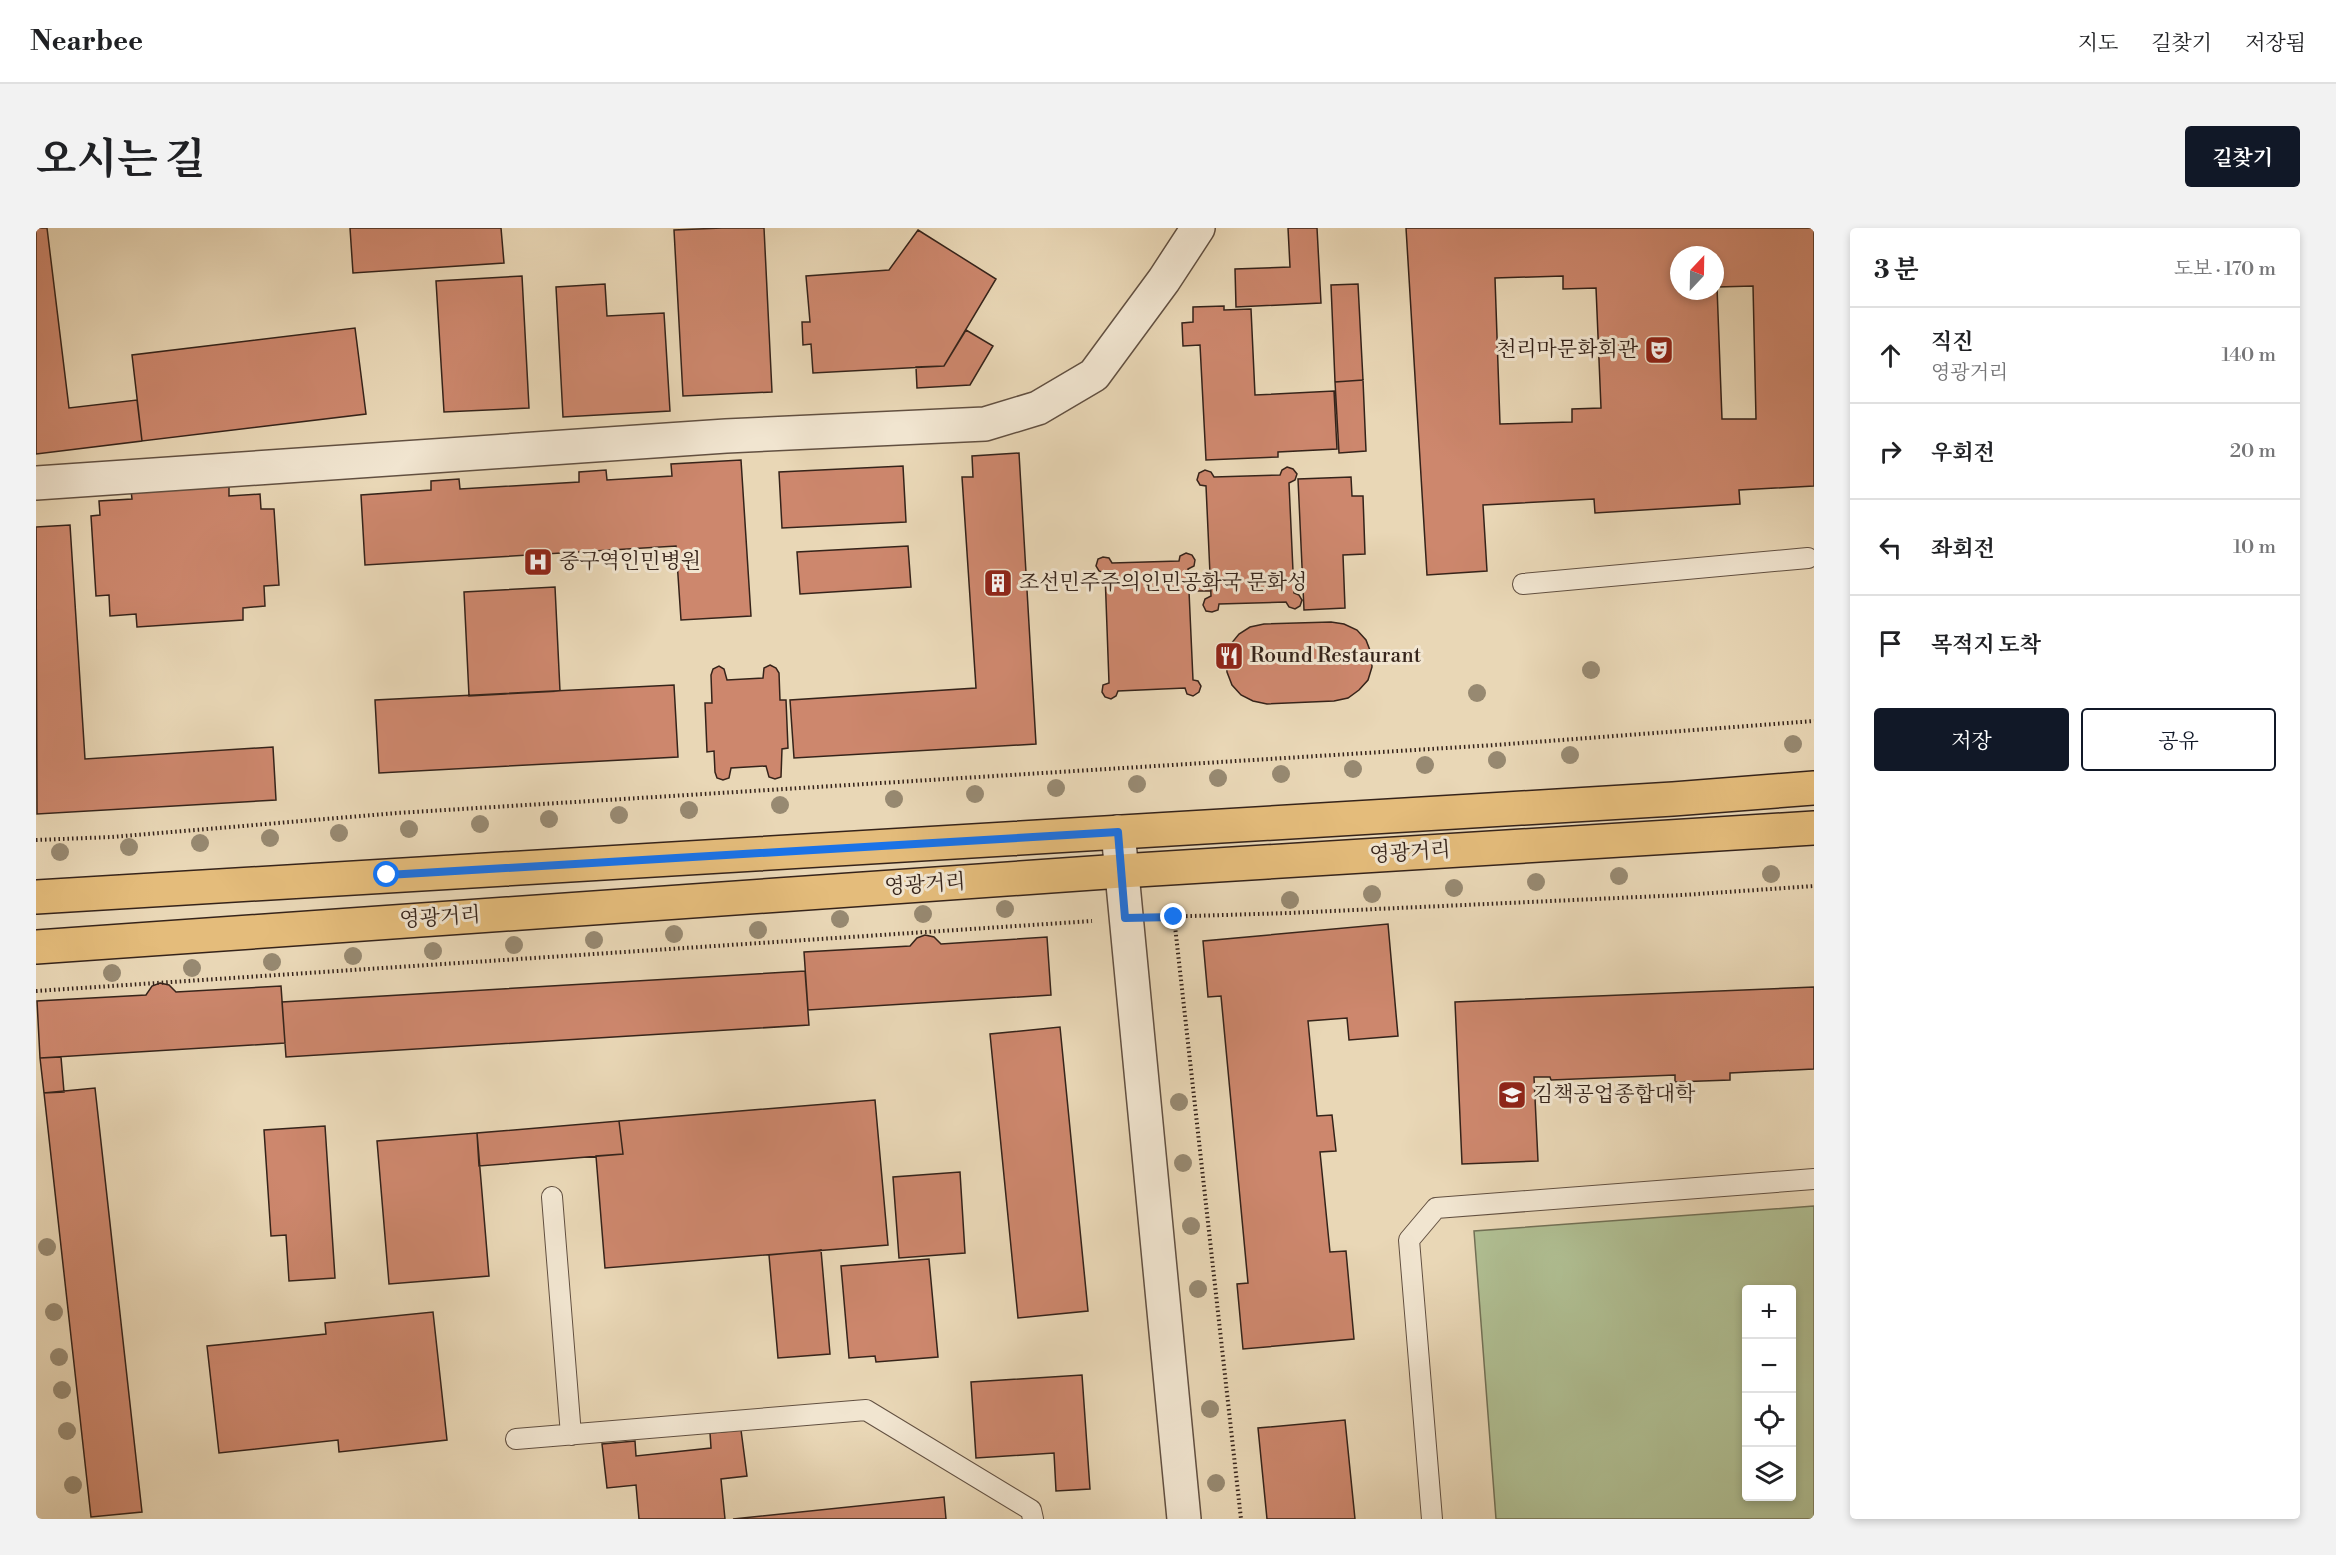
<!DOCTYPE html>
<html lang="ko">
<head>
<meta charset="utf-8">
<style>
  body { margin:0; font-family:"Libre Bodoni","Noto Serif KR",serif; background:#f2f2f2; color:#202124 }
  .controls { position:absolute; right:18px; bottom:18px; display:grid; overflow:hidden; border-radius:6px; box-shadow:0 3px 9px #0003 }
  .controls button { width:54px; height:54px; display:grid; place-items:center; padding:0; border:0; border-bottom:2px solid #e0e0e0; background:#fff; color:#202124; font:30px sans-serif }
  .compass { position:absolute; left:1634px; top:18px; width:54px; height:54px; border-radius:50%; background:#fff; box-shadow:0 3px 9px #0003; rotate:22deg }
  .stop { position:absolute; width:18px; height:18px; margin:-14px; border:4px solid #1a73e8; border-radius:50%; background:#fff }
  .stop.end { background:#1a73e8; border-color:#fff; box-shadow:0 2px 6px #0008 }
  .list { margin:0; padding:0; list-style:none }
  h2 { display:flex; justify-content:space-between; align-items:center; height:78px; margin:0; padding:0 24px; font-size:26px }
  h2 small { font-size:20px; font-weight:400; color:#757577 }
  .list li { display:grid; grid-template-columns:39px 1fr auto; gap:18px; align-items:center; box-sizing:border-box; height:96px; padding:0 24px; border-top:2px solid #e0e0e0 }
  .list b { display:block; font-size:22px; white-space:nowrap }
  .list p { margin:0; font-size:20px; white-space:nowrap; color:#757577 }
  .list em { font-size:20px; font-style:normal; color:#757577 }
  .actions { display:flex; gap:12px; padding:18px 24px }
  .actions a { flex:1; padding:14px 0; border:2px solid #111827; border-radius:6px; text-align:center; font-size:21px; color:#111827 }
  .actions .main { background:#111827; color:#fff }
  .icon { flex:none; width:33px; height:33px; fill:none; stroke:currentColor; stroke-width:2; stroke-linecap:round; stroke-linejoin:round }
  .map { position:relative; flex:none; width:1778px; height:1291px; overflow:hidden; border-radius:6px }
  header { display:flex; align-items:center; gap:36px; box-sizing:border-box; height:84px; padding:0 30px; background:#fff; border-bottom:2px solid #e0e0e0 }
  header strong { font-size:28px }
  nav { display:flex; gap:33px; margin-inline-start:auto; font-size:21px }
  .intro { display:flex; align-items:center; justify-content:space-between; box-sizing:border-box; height:144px; padding:0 36px }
  h1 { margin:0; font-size:42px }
  .button { padding:15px 27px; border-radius:6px; background:#111827; color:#fff; font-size:21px; font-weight:700 }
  main { display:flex; gap:36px; padding:0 36px }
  aside { flex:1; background:#fff; border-radius:6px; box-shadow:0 3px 9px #0003 }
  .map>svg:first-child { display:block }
  .green { fill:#b0bf93; stroke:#727156; stroke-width:1.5; fill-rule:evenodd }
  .building { fill:#cd876d; stroke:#35231a; stroke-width:1.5; fill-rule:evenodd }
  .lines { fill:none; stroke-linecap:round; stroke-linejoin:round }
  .service-casing { stroke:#625041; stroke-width:22 }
  .minor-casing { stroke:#625041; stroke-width:36 }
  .tertiary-casing { stroke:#625041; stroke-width:36 }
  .primary-casing { stroke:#35231a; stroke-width:36 }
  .path { stroke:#35231a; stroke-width:4; stroke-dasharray:1.5 3; stroke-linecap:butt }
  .service { stroke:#f1e5d0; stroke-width:20 }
  .minor { stroke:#f1e5d0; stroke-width:33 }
  .tertiary { stroke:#f1e5d0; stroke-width:33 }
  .primary { stroke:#e4bc7b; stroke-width:33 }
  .tree { fill:#978971 }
  .route { stroke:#1a73e8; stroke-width:8 }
  .labels { text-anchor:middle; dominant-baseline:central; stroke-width:6; stroke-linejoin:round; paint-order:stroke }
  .poi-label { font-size:21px; fill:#35231a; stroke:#f1e5d0; text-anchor:start }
  .street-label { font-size:21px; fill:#35231a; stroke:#f1e5d0 }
</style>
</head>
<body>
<header>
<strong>Nearbee</strong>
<nav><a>지도</a><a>길찾기</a><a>저장됨</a></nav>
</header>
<div class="intro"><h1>오시는 길</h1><a class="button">길찾기</a></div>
<main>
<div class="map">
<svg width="1778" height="1291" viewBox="0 0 1778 1291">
  <rect width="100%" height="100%" fill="#e9d7b6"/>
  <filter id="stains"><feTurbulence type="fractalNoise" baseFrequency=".00333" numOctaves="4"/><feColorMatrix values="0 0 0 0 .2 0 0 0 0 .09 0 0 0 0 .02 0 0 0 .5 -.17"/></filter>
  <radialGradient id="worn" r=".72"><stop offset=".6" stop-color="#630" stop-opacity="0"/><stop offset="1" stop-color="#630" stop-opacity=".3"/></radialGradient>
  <path class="green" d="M1778,978v313h-318l-22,-288zM1710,1062h46v206h-46z"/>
  <path class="building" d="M0,0h11l22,180 68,-8 5,41 -106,13z
    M314,0h151l3,35 -151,10z
    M686,0h42l8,164 -89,4 -9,-166z
    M1252,0h29l4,75 -85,4 -1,-38 55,-2z
    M1370,0h408v258l-75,4 1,14 -145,9 -1,-14 -111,6 4,66 -60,4zM1643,27h36v36h-36zM1527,48v13l33,-1 5,120 -29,1v13l-72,2 -5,-146zM1717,58l3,133h-34l-5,-132z
    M882,2l78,49 -52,87 -131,7 -2,-29 -8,1 -1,-23h8l-4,-46 83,-6z
    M486,48l7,132 -85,4 -8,-131z
    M569,56l2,32 57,-3 6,98 -107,6 -7,-130z
    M1322,56l5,96 -28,2 -4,-97z
    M1188,78v4l27,-1 4,86 79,-4 3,58 -59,3v5l-72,3 -6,-115 -17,1 -1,-23 11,-1v-15z
    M319,100l11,86 -224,27 -10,-86z
    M930,102l27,16 -23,39 -53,3 -1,-21 28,-1z
    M1327,152l3,71 -27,2 -4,-71z
    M983,225l17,291 -242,14 -4,-58 186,-12 -14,-211h11l-1,-21z
    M705,232l10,156 -70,4 -5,-74 -311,19 -4,-70 70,-5v-9l28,-2 1,10 119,-7v-10l27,-2 1,10 65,-4 -1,-12z
    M867,238l3,56 -124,6 -3,-56z
    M1251,239l6,2 4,5 -2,6 -6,3 5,110 5,2 3,5 -2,6 -5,3 -6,-2 -3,-5 -67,2 -1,6 -6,2 -6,-1 -3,-6 2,-6 6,-3 -5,-110 -6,-1 -3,-5 2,-7 6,-3 6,2 3,5 66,-2 2,-5z
    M1315,249l1,19h11l2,58 -22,1 2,53 -41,2 -6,-131z
    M193,256v12l31,-2 1,15h13l5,76 -15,1 1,20 -22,2v12l-106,7 -1,-13 -26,2 -1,-21 -13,1 -5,-80 9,-1 -1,-14 33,-2 -1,-9z
    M34,297l15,234 188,-12 3,53 -239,14 -1,-287z
    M872,318l3,41 -111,7 -3,-42z
    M1150,325l6,2 3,5 -1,6 -6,3 5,111 5,1 3,5 -2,6 -6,4 -6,-2 -2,-6 -67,3 -2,5 -5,3 -6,-2 -3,-5 1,-7 6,-2 -4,-110 -6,-2 -3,-5 2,-7 5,-2 6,1 3,5 67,-2 1,-5z
    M1174,348l1,15h-22v-14z
    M519,359l5,104 -91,5 -5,-104z
    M1295,394l13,2 13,6 9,10 5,13 1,14 -4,13 -9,10 -11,8 -14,3 -67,3 -14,-3 -12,-6 -9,-10 -5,-13 -1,-14 4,-13 9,-11 11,-7 14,-3z
    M734,437l6,3 3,5 1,27h6l2,48 -6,1 -1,28 -6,2 -6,-2 -3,-11 -35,2 -2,10 -6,2 -6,-2 -2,-6 -1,-21 -7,1 -2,-49h7l-1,-28 2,-6 6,-3 5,3 3,11 36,-2 1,-10z
    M638,457l4,72 -299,16 -4,-73z
    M1352,696l10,112 -49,4 -2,-22 -39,3 9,95 15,-1 4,36 -16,1 10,100 16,-1 8,88 -111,10 -6,-65 11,-1 -27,-287 -13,1 -5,-56z
    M889,707l9,2 7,7 106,-7 4,58 -243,15 -4,-58 106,-6 7,-8z
    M769,743l4,54 -523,32 -4,-55z
    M124,755l9,2 7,7 105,-6 4,57 -245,15 -3,-57 109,-6 6,-9z
    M1778,759v82l-84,4v7l-55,2v-7l-124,5 -1,-3h-16l4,84 -76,3 -7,-162z
    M1024,799l28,284 -70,7 -28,-284z
    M25,829l3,35 -20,1 -4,-35z
    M59,860l47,424 -51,5 -47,-424z
    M839,872l13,145 -283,23 -9,-112 27,-2 -4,-33z
    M583,893l4,33 -144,12 -2,-33z
    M289,898l10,152 -46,3 -3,-46 -15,1 -7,-106z
    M441,905l12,143 -100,8 -12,-143z
    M924,944l5,81 -66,5 -6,-81z
    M785,1022l9,104 -52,4 -9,-103z
    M893,1031l9,98 -62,5 -1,-6 -26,2 -8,-92z
    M397,1084l14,128 -108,12 -1,-12 -119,13 -12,-107 119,-12 -1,-11z
    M1046,1147l8,114 -34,2 -2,-38 -78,5 -5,-76z
    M1309,1192l10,99h-88l-9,-91z
    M705,1202l6,46 -26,3 4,40h-86l-3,-34 -29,3 -5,-44 33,-3 1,15 75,-8 -1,-15z
    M908,1269l2,22h-213z"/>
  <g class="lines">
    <g class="service-casing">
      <path id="service" d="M1487,356l285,-26
        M516,969l19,238
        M480,1211l350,-29 165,100 2,9
        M1396,1291l-23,-279 27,-32 378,-29"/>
    </g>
    <g class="minor-casing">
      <path id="minor" d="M0,255l690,-47 259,-12 53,-16 56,-33 70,-95 34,-52"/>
    </g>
    <g class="tertiary-casing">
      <path id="tertiary" d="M1082,604l66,687"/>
    </g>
    <g class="primary-casing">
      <path id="primary" d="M0,669l1637,-98 141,-11
        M0,719l1085,-76 693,-43"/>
    </g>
    <path class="path" d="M0,612l76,-3 285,-24 1098,-68 319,-24
      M1123,689l130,-4 394,-18 131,-9
      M1138,689l67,602
      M0,763l1056,-70"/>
    <use href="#service" class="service"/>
    <use href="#minor" class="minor"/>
    <use href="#tertiary" class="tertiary"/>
    <use href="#primary" class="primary"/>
  </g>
  <g class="tree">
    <circle cx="1555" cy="442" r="9"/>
    <circle cx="1441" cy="465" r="9"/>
    <circle cx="1757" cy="516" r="9"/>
    <circle cx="1534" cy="527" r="9"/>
    <circle cx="1461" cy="532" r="9"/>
    <circle cx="1389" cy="537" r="9"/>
    <circle cx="1317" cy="541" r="9"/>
    <circle cx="1245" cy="546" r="9"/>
    <circle cx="1182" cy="550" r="9"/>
    <circle cx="1101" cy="556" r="9"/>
    <circle cx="1020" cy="560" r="9"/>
    <circle cx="939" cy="566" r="9"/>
    <circle cx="858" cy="571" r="9"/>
    <circle cx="744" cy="577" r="9"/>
    <circle cx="653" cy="582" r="9"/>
    <circle cx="583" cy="587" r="9"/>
    <circle cx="513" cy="591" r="9"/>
    <circle cx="444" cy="596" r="9"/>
    <circle cx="373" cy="601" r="9"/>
    <circle cx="303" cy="605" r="9"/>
    <circle cx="234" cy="610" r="9"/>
    <circle cx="164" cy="615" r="9"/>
    <circle cx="93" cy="619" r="9"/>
    <circle cx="24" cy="624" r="9"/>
    <circle cx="1735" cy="646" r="9"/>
    <circle cx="1583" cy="648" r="9"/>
    <circle cx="1500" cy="654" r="9"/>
    <circle cx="1418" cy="660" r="9"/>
    <circle cx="1336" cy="666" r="9"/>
    <circle cx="1254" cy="672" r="9"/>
    <circle cx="969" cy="681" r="9"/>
    <circle cx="887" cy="686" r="9"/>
    <circle cx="804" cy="691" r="9"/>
    <circle cx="722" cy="702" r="9"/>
    <circle cx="638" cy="706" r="9"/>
    <circle cx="558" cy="712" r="9"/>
    <circle cx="478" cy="717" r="9"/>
    <circle cx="397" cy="723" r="9"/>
    <circle cx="317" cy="728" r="9"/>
    <circle cx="236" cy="734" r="9"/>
    <circle cx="156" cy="740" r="9"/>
    <circle cx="76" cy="745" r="9"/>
    <circle cx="1143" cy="874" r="9"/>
    <circle cx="1147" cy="935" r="9"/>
    <circle cx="1155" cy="998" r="9"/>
    <circle cx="11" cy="1019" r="9"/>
    <circle cx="1162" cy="1061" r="9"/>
    <circle cx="18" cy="1084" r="9"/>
    <circle cx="23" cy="1129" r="9"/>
    <circle cx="26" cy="1162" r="9"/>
    <circle cx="1174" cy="1181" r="9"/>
    <circle cx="31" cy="1203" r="9"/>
    <circle cx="1180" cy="1255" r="9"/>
    <circle cx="37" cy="1257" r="9"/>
  </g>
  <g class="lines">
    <path class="route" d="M351,647l731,-43 7,86 49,-1"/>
  </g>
  <defs>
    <g id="theatre-square" transform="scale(1.5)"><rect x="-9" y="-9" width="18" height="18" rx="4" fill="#8f2418" stroke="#f1e5d0"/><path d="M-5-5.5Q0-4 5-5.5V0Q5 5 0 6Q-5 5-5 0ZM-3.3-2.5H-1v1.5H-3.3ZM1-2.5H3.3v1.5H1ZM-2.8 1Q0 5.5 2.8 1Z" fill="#fff"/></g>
    <g id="hospital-square" transform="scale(1.5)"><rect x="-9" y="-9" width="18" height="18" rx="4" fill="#8f2418" stroke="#f1e5d0"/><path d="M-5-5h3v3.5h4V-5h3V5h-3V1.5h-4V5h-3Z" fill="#fff"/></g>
    <g id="building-square" transform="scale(1.5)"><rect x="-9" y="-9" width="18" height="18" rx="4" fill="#8f2418" stroke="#f1e5d0"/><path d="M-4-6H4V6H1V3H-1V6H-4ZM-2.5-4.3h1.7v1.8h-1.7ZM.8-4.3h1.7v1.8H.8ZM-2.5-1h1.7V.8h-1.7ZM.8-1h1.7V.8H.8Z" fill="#fff"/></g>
    <g id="restaurant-square" transform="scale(1.5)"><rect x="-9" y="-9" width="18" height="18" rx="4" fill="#8f2418" stroke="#f1e5d0"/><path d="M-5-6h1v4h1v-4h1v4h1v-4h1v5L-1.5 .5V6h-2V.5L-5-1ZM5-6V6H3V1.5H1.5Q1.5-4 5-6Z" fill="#fff"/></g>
    <g id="university-square" transform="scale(1.5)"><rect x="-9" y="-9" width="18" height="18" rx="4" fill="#8f2418" stroke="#f1e5d0"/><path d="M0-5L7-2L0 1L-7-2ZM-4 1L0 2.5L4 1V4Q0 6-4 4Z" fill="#fff"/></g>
  </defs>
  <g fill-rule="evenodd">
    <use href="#theatre-square" x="1623" y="122"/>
    <use href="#hospital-square" x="502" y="334"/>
    <use href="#building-square" x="962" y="355"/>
    <use href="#restaurant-square" x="1193" y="428"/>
    <use href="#university-square" x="1476" y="867"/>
  </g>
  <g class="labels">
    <g class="poi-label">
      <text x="1602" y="122" text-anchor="end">천리마문화회관</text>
      <text x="523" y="334">중구역인민병원</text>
      <text x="983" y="355">조선민주주의인민공화국 문화성</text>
      <text x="1214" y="428">Round Restaurant</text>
      <text x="1497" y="867">김책공업종합대학</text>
    </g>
    <g class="street-label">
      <text transform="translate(1374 625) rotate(-4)">영광거리</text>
      <text transform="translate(889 657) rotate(-4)">영광거리</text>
      <text transform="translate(404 690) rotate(-4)">영광거리</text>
    </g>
  </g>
  <rect width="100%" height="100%" filter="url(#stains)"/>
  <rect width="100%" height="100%" fill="url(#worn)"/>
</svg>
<div class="controls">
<button>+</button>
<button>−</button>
<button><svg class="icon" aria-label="locate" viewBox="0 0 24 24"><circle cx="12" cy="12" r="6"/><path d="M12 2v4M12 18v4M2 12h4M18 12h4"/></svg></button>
<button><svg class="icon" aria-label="layers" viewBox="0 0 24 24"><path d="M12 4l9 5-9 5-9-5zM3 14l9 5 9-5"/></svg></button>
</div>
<svg class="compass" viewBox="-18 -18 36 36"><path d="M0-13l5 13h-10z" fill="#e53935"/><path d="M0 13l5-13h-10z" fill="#757577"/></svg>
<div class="stop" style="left:351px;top:647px"></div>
<div class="stop end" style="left:1138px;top:689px"></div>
</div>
<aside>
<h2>3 분<small>도보 · 170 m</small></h2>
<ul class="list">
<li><svg class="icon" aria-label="ahead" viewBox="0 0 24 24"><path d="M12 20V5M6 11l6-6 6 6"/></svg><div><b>직진</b><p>영광거리</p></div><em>140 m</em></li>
<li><svg class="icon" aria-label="right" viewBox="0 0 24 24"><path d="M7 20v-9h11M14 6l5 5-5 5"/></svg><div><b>우회전</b></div><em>20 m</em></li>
<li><svg class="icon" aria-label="left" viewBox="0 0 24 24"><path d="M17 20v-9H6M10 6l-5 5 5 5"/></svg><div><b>좌회전</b></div><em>10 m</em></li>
<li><svg class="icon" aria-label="arrive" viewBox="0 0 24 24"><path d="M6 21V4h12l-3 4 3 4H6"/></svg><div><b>목적지 도착</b></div></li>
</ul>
<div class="actions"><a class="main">저장</a><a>공유</a></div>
</aside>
</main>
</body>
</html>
